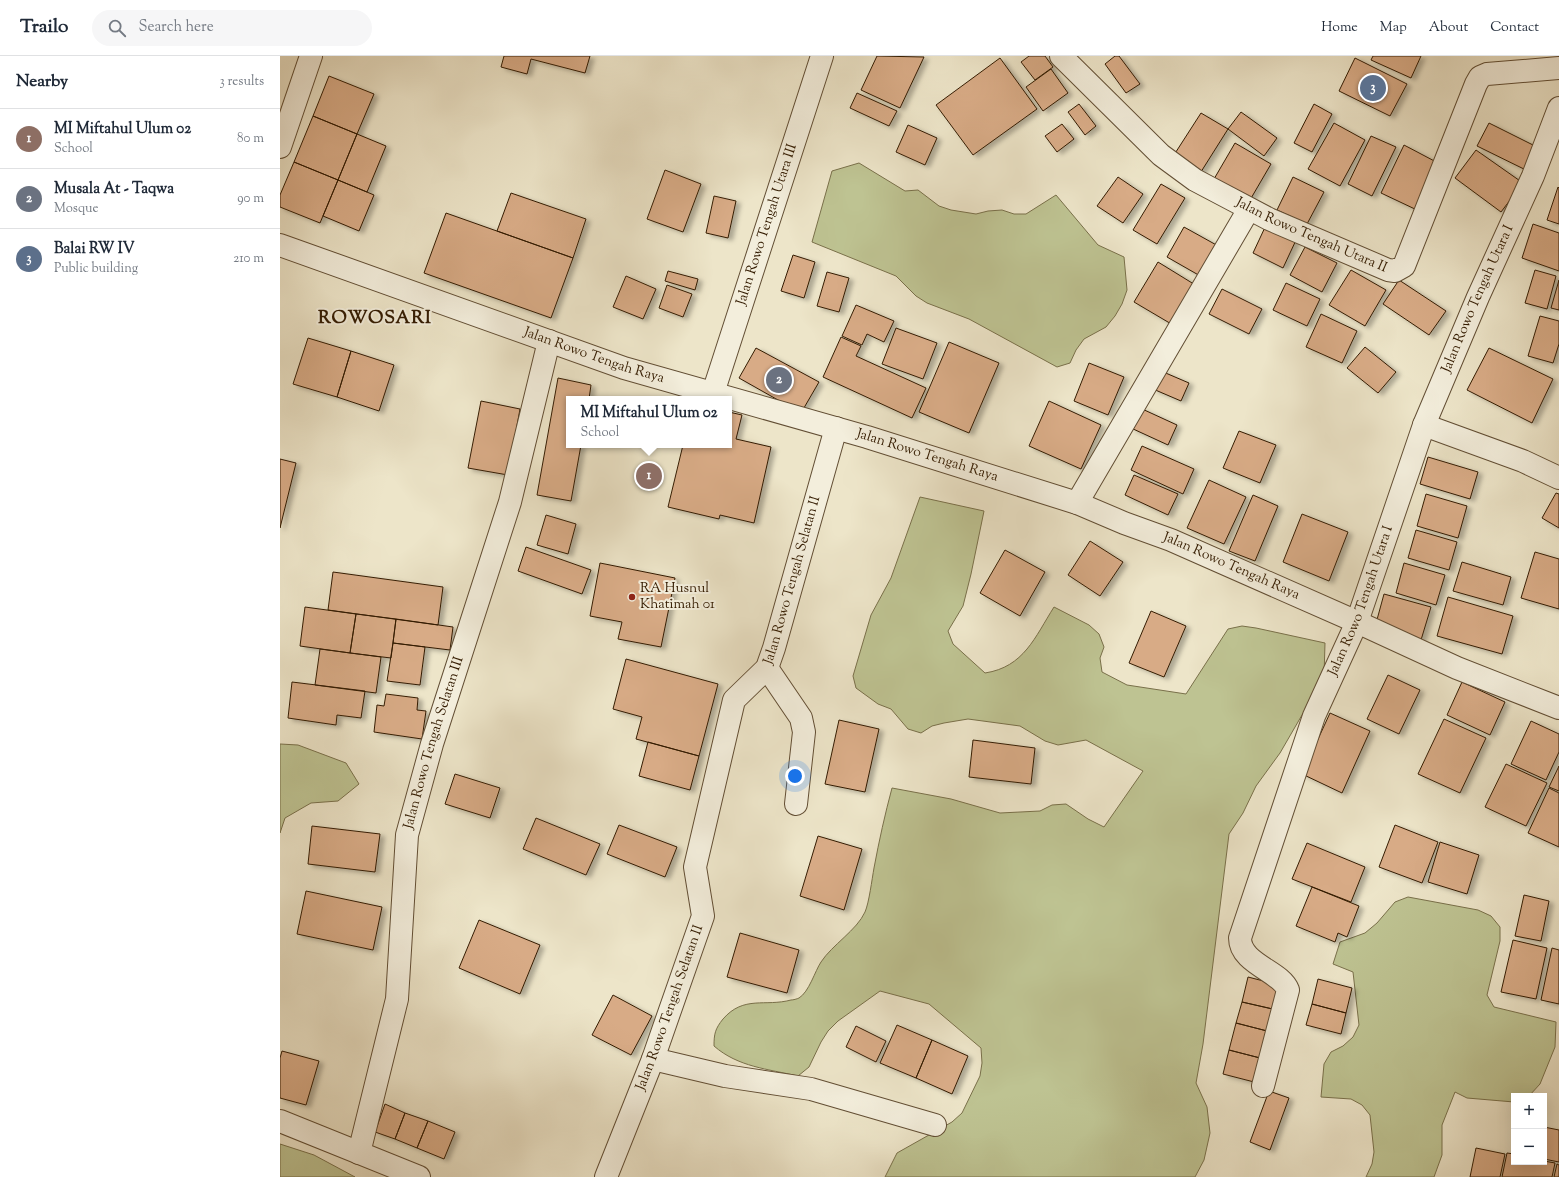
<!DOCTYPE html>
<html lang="en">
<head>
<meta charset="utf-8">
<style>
  body { margin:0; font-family:"Sorts Mill Goudy",serif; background:#f6f6f7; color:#1f2937 }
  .controls { position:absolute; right:12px; bottom:12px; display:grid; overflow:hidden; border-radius:0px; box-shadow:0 4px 16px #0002 }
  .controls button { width:36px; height:36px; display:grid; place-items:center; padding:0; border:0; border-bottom:1px solid #e0e1e3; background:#fff; color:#1f2937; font:20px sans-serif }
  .you { position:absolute; left:515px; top:720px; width:14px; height:14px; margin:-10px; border:3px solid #fff; border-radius:50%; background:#1a73e8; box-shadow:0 0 0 6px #1a73e833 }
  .badge { display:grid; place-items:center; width:26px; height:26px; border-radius:50%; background:#0b8043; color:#fff; font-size:13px; font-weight:700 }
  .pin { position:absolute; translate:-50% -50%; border:2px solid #fff; box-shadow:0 1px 4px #0006 }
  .popup { position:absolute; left:286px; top:340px; width:166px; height:52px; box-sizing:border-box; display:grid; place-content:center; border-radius:0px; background:#fff; filter:drop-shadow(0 1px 3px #0005); font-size:13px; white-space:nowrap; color:#747a83 }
  .popup b { font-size:15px; color:#1f2937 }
  .popup::after { content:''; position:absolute; left:50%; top:100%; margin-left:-8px; border:8px solid transparent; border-top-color:#fff }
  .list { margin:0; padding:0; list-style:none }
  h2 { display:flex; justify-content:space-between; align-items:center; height:52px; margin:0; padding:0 16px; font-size:17px }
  h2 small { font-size:13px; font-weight:400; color:#747a83 }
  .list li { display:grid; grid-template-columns:26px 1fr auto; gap:12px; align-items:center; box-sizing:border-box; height:60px; padding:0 16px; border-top:1px solid #e0e1e3 }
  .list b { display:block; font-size:15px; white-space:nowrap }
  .list p { margin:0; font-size:13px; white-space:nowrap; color:#747a83 }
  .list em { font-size:13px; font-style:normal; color:#747a83 }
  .icon { flex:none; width:22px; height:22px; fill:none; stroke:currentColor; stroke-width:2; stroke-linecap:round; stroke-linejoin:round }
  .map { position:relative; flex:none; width:1279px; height:1121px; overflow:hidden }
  header { display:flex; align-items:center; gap:24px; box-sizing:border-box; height:56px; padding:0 20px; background:#fff; border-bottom:1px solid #e0e1e3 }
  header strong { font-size:19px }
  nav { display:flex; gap:22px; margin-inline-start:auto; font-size:14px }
  .search { width:280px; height:36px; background:#f6f6f7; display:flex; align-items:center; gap:10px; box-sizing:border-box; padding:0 14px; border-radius:22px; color:#747a83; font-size:15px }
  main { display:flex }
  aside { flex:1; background:#fff }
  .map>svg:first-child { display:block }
  .green { fill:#bec392; stroke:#79704a }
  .building { fill:#d8ab86; stroke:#341c02; filter:url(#shadow) }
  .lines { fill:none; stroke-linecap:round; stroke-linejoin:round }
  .minor-casing { stroke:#624e34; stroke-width:24 }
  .minor { stroke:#f3eedc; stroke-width:22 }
  .poi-dot { fill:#8f2418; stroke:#f3eedc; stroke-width:1.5 }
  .labels { text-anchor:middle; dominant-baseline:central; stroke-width:4; stroke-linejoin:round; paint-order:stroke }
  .street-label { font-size:14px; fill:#341c02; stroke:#f3eedc }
  .poi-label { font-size:14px; fill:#341c02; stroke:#f3eedc; text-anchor:start }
  .district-label { font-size:18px; font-weight:bold; letter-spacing:1px; fill:#341c02; stroke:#f3eedc }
</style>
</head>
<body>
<header>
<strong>Trailo</strong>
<div class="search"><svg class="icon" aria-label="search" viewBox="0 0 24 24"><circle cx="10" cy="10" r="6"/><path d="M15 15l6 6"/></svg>Search here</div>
<nav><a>Home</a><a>Map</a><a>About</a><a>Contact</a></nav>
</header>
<main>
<aside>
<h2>Nearby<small>3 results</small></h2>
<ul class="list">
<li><span class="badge" style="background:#8d6e63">1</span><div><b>MI Miftahul Ulum 02</b><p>School</p></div><em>80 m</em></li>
<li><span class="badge" style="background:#6b7280">2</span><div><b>Musala At - Taqwa</b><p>Mosque</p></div><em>90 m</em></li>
<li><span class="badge" style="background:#5c6f8a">3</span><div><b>Balai RW IV</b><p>Public building</p></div><em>210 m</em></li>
</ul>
</aside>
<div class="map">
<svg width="1279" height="1121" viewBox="0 0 1279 1121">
  <defs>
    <filter id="shadow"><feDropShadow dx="4.5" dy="2.5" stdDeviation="2" flood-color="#0004"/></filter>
  </defs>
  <rect width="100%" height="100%" fill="#ede5c9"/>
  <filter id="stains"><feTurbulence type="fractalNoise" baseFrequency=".005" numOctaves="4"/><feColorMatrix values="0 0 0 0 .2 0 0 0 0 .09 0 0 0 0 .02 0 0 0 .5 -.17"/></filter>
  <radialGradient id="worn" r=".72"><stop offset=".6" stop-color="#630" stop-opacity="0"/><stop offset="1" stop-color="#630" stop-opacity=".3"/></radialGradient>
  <path class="green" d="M579,107l46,28 13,-1 21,16 12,4 25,4 12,-3 14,-1 12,4h12l30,-19 42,50 26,12 3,33 -5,14 -7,12 -9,11 -22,12 -8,11 -6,13 -13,4 -88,-48 -42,-16 -11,-7 -20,-20 -84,-34 20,-71z
    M640,441l64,14 -13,63 -8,32 -15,25 5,13 32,29c39,-6 50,-36 69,-66l35,18 10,9 5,13 -4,11 2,14 25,13 59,9 42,-65 14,-3 14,2 69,15 -1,34 -44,76 -24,33 -13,27 -14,21 -26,210 -7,39 11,24 3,26 -6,27 -9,17h-310l12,-24 55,-31 10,-9 18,-37 2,-13 -1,-15 -52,-44 -49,-13 -42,30 -10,10 -7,11 -12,25 -11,9c-30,-7 -60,-9 -84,-30 0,-12 1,-17 9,-27 21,-24 42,-12 68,-19 2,0 6,-1 8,-2 10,-6 16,-27 22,-36 11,-17 36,-32 44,-50 4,-9 7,-33 9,-44 5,-27 11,-54 18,-80l59,11 49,14 40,-2 12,-6 14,-1 22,15 16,8 39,-56 -57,-31 -28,5 -13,-4 -25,-15 -52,-7 -24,4 -12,3 -11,7 -13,-4 -17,-20 -13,-5 -22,-16 -3,-12 18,-61 20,-37z
    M0,688l18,1 48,18 13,21 -21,17 -27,2 -26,15 -5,15z
    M1128,841l70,13 13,6 9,11v14l-13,54 7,12 62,15 -1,25 -15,37 -11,12h-15v6l-47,-4 -12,-6 -13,33v30l-8,22h-68l6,-13 2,-12 -4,-37 -8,-10 -11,-6 -30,-2 3,-33 7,-12 12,-6 10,-9 6,-12 -6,-53 -20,-8 7,-22 25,-9 12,-10 18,-21z
    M0,1088l34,11 41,22h-75z"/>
  <path class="building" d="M224,0h86l-5,17 -54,-14 -4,15 -26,-7z
    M597,0l47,1 -24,51 -39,-18z
    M749,0h16l8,11 -18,13 -14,-18z
    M835,0h4l21,28 -14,9 -21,-29z
    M1093,0h48l-10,22 -40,-18z
    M720,2l37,51 -64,46 -37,-50z
    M1075,2l52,26 -17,32 -51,-25z
    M771,13l17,24 -25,18 -17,-24z
    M49,20l45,18 -17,40 -44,-18z
    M577,37l40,18 -8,15 -39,-18z
    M799,48l17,22 -11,9 -17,-23z
    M1034,48l18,10 -20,38 -18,-9z
    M961,56l36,26 -13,18 -36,-27z
    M921,57l27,16 -29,46 -27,-17z
    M33,60l44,18 -19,46 -44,-18z
    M1054,67l31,17 -25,46 -32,-17z
    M1209,67l52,26 -11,23 -53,-26z
    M782,68l12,15 -17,13 -12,-16z
    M628,69l29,13 -12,27 -29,-13z
    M77,78l29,12 -19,46 -29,-12z
    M1091,80l25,11 -24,49 -24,-12z
    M955,87l36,21 -21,36 -36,-21z
    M1124,89l36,19 -23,46 -36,-17z
    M1196,94l47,33 -22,29 -46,-34z
    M14,106l44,18 -18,43 -40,-16v-12z
    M385,114l36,14 -18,48 -36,-13z
    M838,121l25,17 -20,29 -26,-17z
    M1013,121l31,15 -17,32 -30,-14z
    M58,124l36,15 -15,36 -36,-15z
    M881,128l24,14 -28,46 -24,-14z
    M1278,131l1,1v36l-12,-4z
    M231,137l75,26 -13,39 -76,-27z
    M434,140l22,5 -8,37 -22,-5z
    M166,157l127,45 -22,60 -127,-45z
    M987,167l30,15 -14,30 -30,-15z
    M1253,168l26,9v38l-37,-13z
    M904,171l36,20 -18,30 -35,-20z
    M1025,191l32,16 -15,29 -32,-17z
    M513,199l22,7 -11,36 -23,-7z
    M878,206l39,24 -24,39 -39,-23z
    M1071,214l35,20 -21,36 -36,-21z
    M1255,214l21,6 -9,33 -22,-6z
    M388,215l30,8 -3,11 -30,-9z
    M547,216l22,6 -10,34 -22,-6z
    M346,220l30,13 -13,30 -30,-12z
    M1119,224l47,31 -17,24 -46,-31z
    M1279,224v30l-8,-2z
    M1006,227l34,16 -13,27 -34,-16z
    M387,229l25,9 -9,23 -24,-9z
    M942,233l40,20 -13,25 -40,-20z
    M576,249l38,16 -10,21 -17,-8 -5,11 -20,-9z
    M1041,258l36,17 -15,32 -36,-16z
    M1260,260l19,5v23l-6,19 -25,-7z
    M616,272l41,15 -14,36 -41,-15z
    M561,281l20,9 -5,10 70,32 -14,30 -89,-41z
    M28,282l43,13 -14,46 -44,-13z
    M669,286l50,21 -30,70 -50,-21z
    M1085,291l31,25 -18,21 -31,-25z
    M476,292l63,34 -18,31 -62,-35z
    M1209,292l64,31 -21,44 -65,-33z
    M71,295l43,14 -15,46 -42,-14z
    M809,307l35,14 -16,38 -34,-14z
    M881,315l28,12 -8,18 -28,-12z
    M278,322l33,7 -2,14h-20v46h12l-10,56 -34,-6z
    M201,345l39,8 -12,66 -40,-7z
    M769,345l52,24 -20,44 -52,-23z
    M860,352l37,17 -9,20 -37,-17z
    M449,356l13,3 -6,24 35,8 -17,76 -34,-8 -1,4 -51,-12 15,-62h46z
    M959,375l37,14 -16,38 -37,-15z
    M862,390l52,23 -11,25 -52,-24z
    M1148,401l50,15 -8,27 -50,-15z
    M0,403l16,4 -16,65z
    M854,419l44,19 -10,21 -43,-20z
    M929,424l37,17 -22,47 -37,-16z
    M1276,437l3,1v34l-17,-10z
    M1146,438l41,12 -9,32 -41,-12z
    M973,439l25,11 -23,55 -26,-10z
    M1022,458l46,18 -19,49 -46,-19z
    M266,459l30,9 -8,30 -31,-9z
    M1136,474l41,12 -8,28 -41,-12z
    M810,485l33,21 -23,34 -32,-21z
    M246,491l65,23 -9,24 -64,-23z
    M725,494l40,22 -25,44 -40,-23z
    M1255,496l24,7v50l-38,-11z
    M1182,506l49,15 -8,28 -50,-14z
    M320,507l75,15 -14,69 -43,-8 4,-17 -32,-6z
    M1124,507l41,12 -9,30 -40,-12z
    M53,516l110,15 -5,38 -110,-15z
    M1104,538l47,13 -10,33 -46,-13z
    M1168,541l65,19 -11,38 -65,-18z
    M25,551l51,7 -6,39 -50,-7z
    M871,555l35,15 -22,51 -35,-14z
    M76,558l40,5 -5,39 -41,-5z
    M116,563l57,8 -3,23 -57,-7z
    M113,587l32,4 -5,38 -33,-4z
    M40,593l61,8 -5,36 -61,-8z
    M346,603l92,25 -19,72 -63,-17 6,-22 -29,-8z
    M1108,619l32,15 -21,44 -32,-15z
    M12,626l73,9 -4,27 -24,-3 -1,10 -48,-7z
    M1182,626l43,20 -15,33 -43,-20z
    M106,638l32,4 -1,12 9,1 -4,28 -48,-7 3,-27 7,1z
    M1050,657l40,18 -28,62 -40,-19z
    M1164,663l42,19 -26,55 -42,-19z
    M559,664l40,9 -14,63 -40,-8z
    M1251,665l28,13v18l-13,28 -35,-16z
    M693,684l62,8 -4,36 -62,-7z
    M368,686l51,14 -9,34 -51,-14z
    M1226,708l41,19 -21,43 -41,-19z
    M1279,710v25l-10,-4z
    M175,718l45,14 -10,30 -45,-14z
    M1269,732l10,5v54l-31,-14z
    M256,762l64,26 -14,31 -63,-26z
    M339,769l58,22 -12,30 -58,-23z
    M1115,769l43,17 -16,41 -43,-16z
    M32,770l68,8 -5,38 -67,-8z
    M538,780l44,13 -18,61 -44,-14z
    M1160,786l39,13 -12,39 -39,-12z
    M1027,787l58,24 -14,35 -59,-23z
    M1032,831l47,19 -12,31 -9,-4 -3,9 -39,-16z
    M26,835l76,16 -9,43 -76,-16z
    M1244,839l25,6 -8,40 -26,-5z
    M199,864l61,25 -20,49 -61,-26z
    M460,877l59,17 -12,43 -60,-16z
    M1233,884l34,8 -11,51 -35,-7z
    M1272,892l7,2v54l-18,-4z
    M968,921l35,9 -6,24 -35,-8z
    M1038,923l34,9 -6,25 -34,-9z
    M333,939l39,21 -21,39 -39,-20z
    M962,946l35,8 -6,22 -35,-9z
    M1032,948l34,9 -5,21 -35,-9z
    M956,967l35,9 -7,27 -35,-9z
    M617,969l35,15 -16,38 -36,-15z
    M576,970l30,15 -10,21 -30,-15z
    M652,984l36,16 -16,38 -36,-16z
    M949,994l35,9 -6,24 -35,-9z
    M2,995l37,10 -13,44 -26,-7v-40z
    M989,1035l20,7 -19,52 -20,-8z
    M105,1048l20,9 -10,26 -20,-7z
    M125,1057l23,8 -11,27 -22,-9z
    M148,1065l27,11 -11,27 -27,-11z
    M1264,1071l15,3v32l-15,-3z
    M1196,1092l29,6 -5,23h-30z
    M1227,1097l7,1v8l30,-1 11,2 -3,14h-50z
    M1277,1108l2,1v12h-5z"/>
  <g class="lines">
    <g class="minor-casing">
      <g id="minor">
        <path id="s1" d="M781,0l100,99 34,25 74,39 119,51 7,1 9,-5 72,-182 4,-7 7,-3 72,-6"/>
        <path d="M0,91l31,-91"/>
        <path id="s2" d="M0,189l344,123 243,69 210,66 47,20 47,17 186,82 100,46 102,40"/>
        <path id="s3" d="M433,337l109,-337"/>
        <path d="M1144,369l99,36 36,17"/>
        <path d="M797,447l172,-294"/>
        <path d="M487,612l34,50 3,14 -8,72"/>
        <path d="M373,1003l72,17 86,13 124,36"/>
        <path id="s4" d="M983,1030l25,-96c-7,-19 -48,-26 -48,-52l74,-222 43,-94 67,-197 54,-128 55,-121 26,-68"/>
        <path d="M0,1065l139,56"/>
        <path id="s5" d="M79,1097l38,-154 10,-164 25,-91 78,-242 39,-161"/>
        <path id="s6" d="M326,1121l47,-118 50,-143 -8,-49 39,-167 33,-32 7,-20 62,-220"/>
      </g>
    </g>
    <use href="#minor" class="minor"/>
  </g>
  <circle class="poi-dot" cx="352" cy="541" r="4"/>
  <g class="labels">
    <g class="street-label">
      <text stroke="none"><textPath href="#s3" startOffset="177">Jalan Rowo Tengah Utara III</textPath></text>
      <text stroke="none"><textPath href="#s1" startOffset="312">Jalan Rowo Tengah Utara II</textPath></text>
      <text stroke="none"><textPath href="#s4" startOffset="855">Jalan Rowo Tengah Utara I</textPath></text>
      <text stroke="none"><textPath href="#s2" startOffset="333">Jalan Rowo Tengah Raya</textPath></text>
      <text stroke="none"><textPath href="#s2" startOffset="681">Jalan Rowo Tengah Raya</textPath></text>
      <text stroke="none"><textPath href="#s2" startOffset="1005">Jalan Rowo Tengah Raya</textPath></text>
      <text stroke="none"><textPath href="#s6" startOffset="637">Jalan Rowo Tengah Selatan II</textPath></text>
      <text stroke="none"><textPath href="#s4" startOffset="531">Jalan Rowo Tengah Utara I</textPath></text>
      <text stroke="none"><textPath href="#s5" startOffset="419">Jalan Rowo Tengah Selatan III</textPath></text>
      <text stroke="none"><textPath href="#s6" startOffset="181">Jalan Rowo Tengah Selatan II</textPath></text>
    </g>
    <g class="poi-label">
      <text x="360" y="533">RA Husnul<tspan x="360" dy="16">Khatimah 01</tspan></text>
    </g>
    <g class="district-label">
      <text x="95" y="263">ROWOSARI</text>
    </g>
  </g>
  <rect width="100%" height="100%" filter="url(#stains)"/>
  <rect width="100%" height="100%" fill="url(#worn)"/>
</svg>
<div class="controls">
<button>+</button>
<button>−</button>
</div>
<div class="you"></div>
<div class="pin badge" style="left:369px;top:420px;background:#8d6e63">1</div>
<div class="popup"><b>MI Miftahul Ulum 02</b>School</div>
<div class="pin badge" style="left:499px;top:324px;background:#6b7280">2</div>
<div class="pin badge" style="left:1093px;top:32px;background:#5c6f8a">3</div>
</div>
</main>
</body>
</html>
